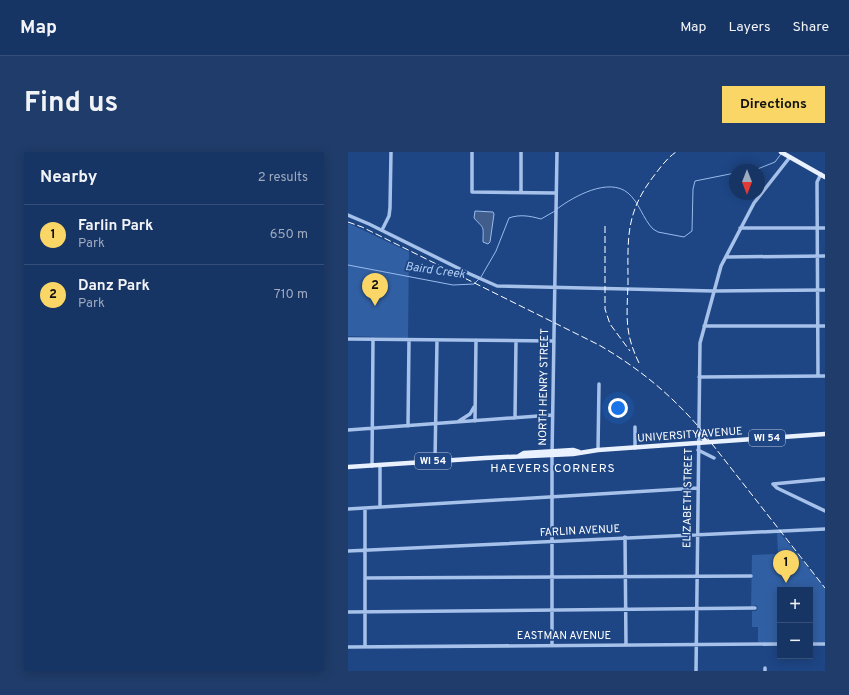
<!DOCTYPE html>
<html lang="en">
<head>
<meta charset="utf-8">
<style>
  body { margin:0; font-family:Overpass,sans-serif; background:#1f3c6a; color:#f1f3f6 }
  .controls { position:absolute; right:12px; bottom:12px; display:grid; overflow:hidden; border-radius:0px; box-shadow:0 2px 10px #0003 }
  .controls button { width:36px; height:36px; display:grid; place-items:center; padding:0; border:0; border-bottom:1px solid #354f78; background:#163464; color:#f1f3f6; font:20px sans-serif }
  .compass { position:absolute; left:381px; top:12px; width:36px; height:36px; border-radius:50%; background:#163464; box-shadow:0 2px 10px #0003; rotate:180deg }
  .you { position:absolute; left:270px; top:256px; width:14px; height:14px; margin:-10px; border:3px solid #fff; border-radius:50%; background:#1a73e8; box-shadow:0 0 0 6px #1a73e833 }
  .badge { display:grid; place-items:center; width:26px; height:26px; border-radius:50%; background:#f9d665; color:#111; font-size:13px; font-weight:700 }
  .pin { position:absolute; translate:-50% -33px; filter:drop-shadow(0 1px 2px #0008) }
  .pin::after { content:''; position:absolute; top:21px; width:14px; height:12px; background:inherit; clip-path:polygon(0 0,100% 0,50% 100%) }
  .list { margin:0; padding:0; list-style:none }
  h2 { display:flex; justify-content:space-between; align-items:center; height:52px; margin:0; padding:0 16px; font-size:17px }
  h2 small { font-size:13px; font-weight:400; color:#9eaabf }
  .list li { display:grid; grid-template-columns:26px 1fr auto; gap:12px; align-items:center; box-sizing:border-box; height:60px; padding:0 16px; border-top:1px solid #354f78 }
  .list b { display:block; font-size:15px; white-space:nowrap }
  .list p { margin:0; font-size:13px; white-space:nowrap; color:#9eaabf }
  .list em { font-size:13px; font-style:normal; color:#9eaabf }
  .map { position:relative; flex:none; width:477px; height:519px; overflow:hidden; border-radius:0px }
  header { display:flex; align-items:center; gap:24px; box-sizing:border-box; height:56px; padding:0 20px; background:#163464; border-bottom:1px solid #354f78 }
  header strong { font-size:19px }
  nav { display:flex; gap:22px; margin-inline-start:auto; font-size:14px }
  .intro { display:flex; align-items:center; justify-content:space-between; box-sizing:border-box; height:96px; padding:0 24px }
  h1 { margin:0; font-size:28px }
  .button { padding:10px 18px; border-radius:0px; background:#f9d665; color:#111; font-size:14px; font-weight:700 }
  main { display:flex; gap:24px; padding:0 24px }
  aside { flex:1; background:#163464; border-radius:0px; box-shadow:0 2px 10px #0003 }
  .map>svg:first-child { display:block }
  .park { fill:#315fa3 }
  .water { fill:#405d8c; stroke:#99bbec }
  .lines { fill:none; stroke-linecap:round; stroke-linejoin:round }
  .stream { stroke:#99bbec; stroke-width:1 }
  .minor { stroke:#a6c1ea; stroke-width:3.5 }
  .major { stroke:#eaf1fe; stroke-width:4.5 }
  .rail { stroke:#fff; stroke-width:1; stroke-dasharray:7 3; stroke-linecap:butt }
  .labels { text-anchor:middle; dominant-baseline:central; stroke-width:3.5; stroke-linejoin:round; paint-order:stroke }
  .shield { fill:#1e4685; stroke:#bcc8da; stroke-width:1 }
  .shield-label { font-size:10px; font-weight:bold; fill:#fff }
  .street-label { font-size:11px; fill:#fff; stroke:#1e4685 }
  .water-label { font-size:12px; font-style:italic; fill:#b1ccf2; stroke:#1e4685 }
  .neighbourhood-label { font-size:12px; letter-spacing:1px; fill:#fff; stroke:#1e4685 }
</style>
</head>
<body>
<header>
<strong>Map</strong>
<nav><a>Map</a><a>Layers</a><a>Share</a></nav>
</header>
<div class="intro"><h1>Find us</h1><a class="button">Directions</a></div>
<main>
<aside>
<h2>Nearby<small>2 results</small></h2>
<ul class="list">
<li><span class="badge">1</span><div><b>Farlin Park</b><p>Park</p></div><em>650 m</em></li>
<li><span class="badge">2</span><div><b>Danz Park</b><p>Park</p></div><em>710 m</em></li>
</ul>
</aside>
<div class="map">
<svg width="477" height="519" viewBox="0 0 477 519">
  <rect width="100%" height="100%" fill="#1e4685"/>
  <path class="park" d="M0,71l61,29 -1,86 -60,-2z
    M429,380h2l46,56v54h-15v-52h-30v52h-22v-15h-6v-16h4l2,-3 -2,-3 -5,2 1,-52 26,-1z"/>
  <path class="water" d="M127,59l18,1 1,2 -4,28 -2,2 -5,-2c0,-17 2,-12 -9,-24z"/>
  <g class="lines">
    <path class="stream" d="M407,18l20,-8 6,-8
      M209,57c17,-13 52,-32 71,-16 11,9 15,26 25,36l5,3 26,5 8,-6 1,-42 2,-8 40,-8
      M0,113l105,20 21,-1 5,-5
      M133,125l15,-26 13,-33c11,-4 21,-2 32,1l14,-8"/>
    <path class="minor" d="M124,0v40l84,1
      M173,40v-40
      M0,63l21,9 101,50 27,12 217,5 111,-1
      M392,76h85
      M34,78l7,-14 1,-8 1,-56
      M378,105l99,-1
      M356,174h121
      M0,187l205,2
      M470,224l-1,-194 4,-8
      M351,225l126,-1
      M167,266l1,-77
      M111,269l11,-7 4,-7
      M127,269l1,-81
      M60,274l1,-86
      M287,275v21
      M0,278l204,-15
      M250,298l1,-66
      M350,298l16,8
      M87,309l2,-121
      M32,313v42
      M24,314l1,-127
      M425,332l4,4 48,23
      M425,332l52,-5
      M0,357l350,-21
      M277,385l1,108
      M0,399l477,-22
      M17,426l386,-2
      M0,460l407,-4
      M462,492h15
      M204,493v-189l5,-304
      M0,495l432,-3
      M17,495v-139
      M417,516v3
      M348,519l4,-328 21,-77 33,-63 36,-46"/>
    <path class="major" d="M433,0l44,25
      M350,281l9,9
      M171,304l5,-3 49,-3 6,2
      M0,315l137,-9 88,-4 25,-4 227,-16"/>
    <path class="rail" d="M0,70l14,5 237,118c38,22 70,48 99,81l127,162
      M257,74v83l5,15 20,27
      M291,211c-15,-31 -12,-47 -11,-80 0,-44 -3,-69 25,-106 7,-9 13,-18 23,-25"/>
  </g>
  <g class="labels">
    <g class="shield">
      <rect x="401" y="278" width="36" height="16" rx="3"/>
      <rect x="67" y="301" width="36" height="16" rx="3"/>
    </g>
    <g class="shield-label">
      <text x="419" y="286">WI 54</text>
      <text x="85" y="309">WI 54</text>
    </g>
    <g class="street-label">
      <text transform="translate(196 235) rotate(-89)">NORTH HENRY STREET</text>
      <text transform="translate(342 283) rotate(-4)">UNIVERSITY AVENUE</text>
      <text transform="translate(340 346) rotate(-89)">ELIZABETH STREET</text>
      <text transform="translate(232 379) rotate(-3)">FARLIN AVENUE</text>
      <text x="216" y="484">EASTMAN AVENUE</text>
    </g>
    <g class="water-label">
      <text transform="translate(87 119) rotate(8)">Baird Creek</text>
    </g>
    <g class="neighbourhood-label">
      <text x="205" y="317">HAEVERS CORNERS</text>
    </g>
  </g>
</svg>
<div class="controls">
<button>+</button>
<button>−</button>
</div>
<svg class="compass" viewBox="-18 -18 36 36"><path d="M0-13l5 13h-10z" fill="#e53935"/><path d="M0 13l5-13h-10z" fill="#9eaabf"/></svg>
<div class="you"></div>
<div class="pin badge" style="left:438px;top:431px">1</div>
<div class="pin badge" style="left:27px;top:154px">2</div>
</div>
</main>
</body>
</html>
